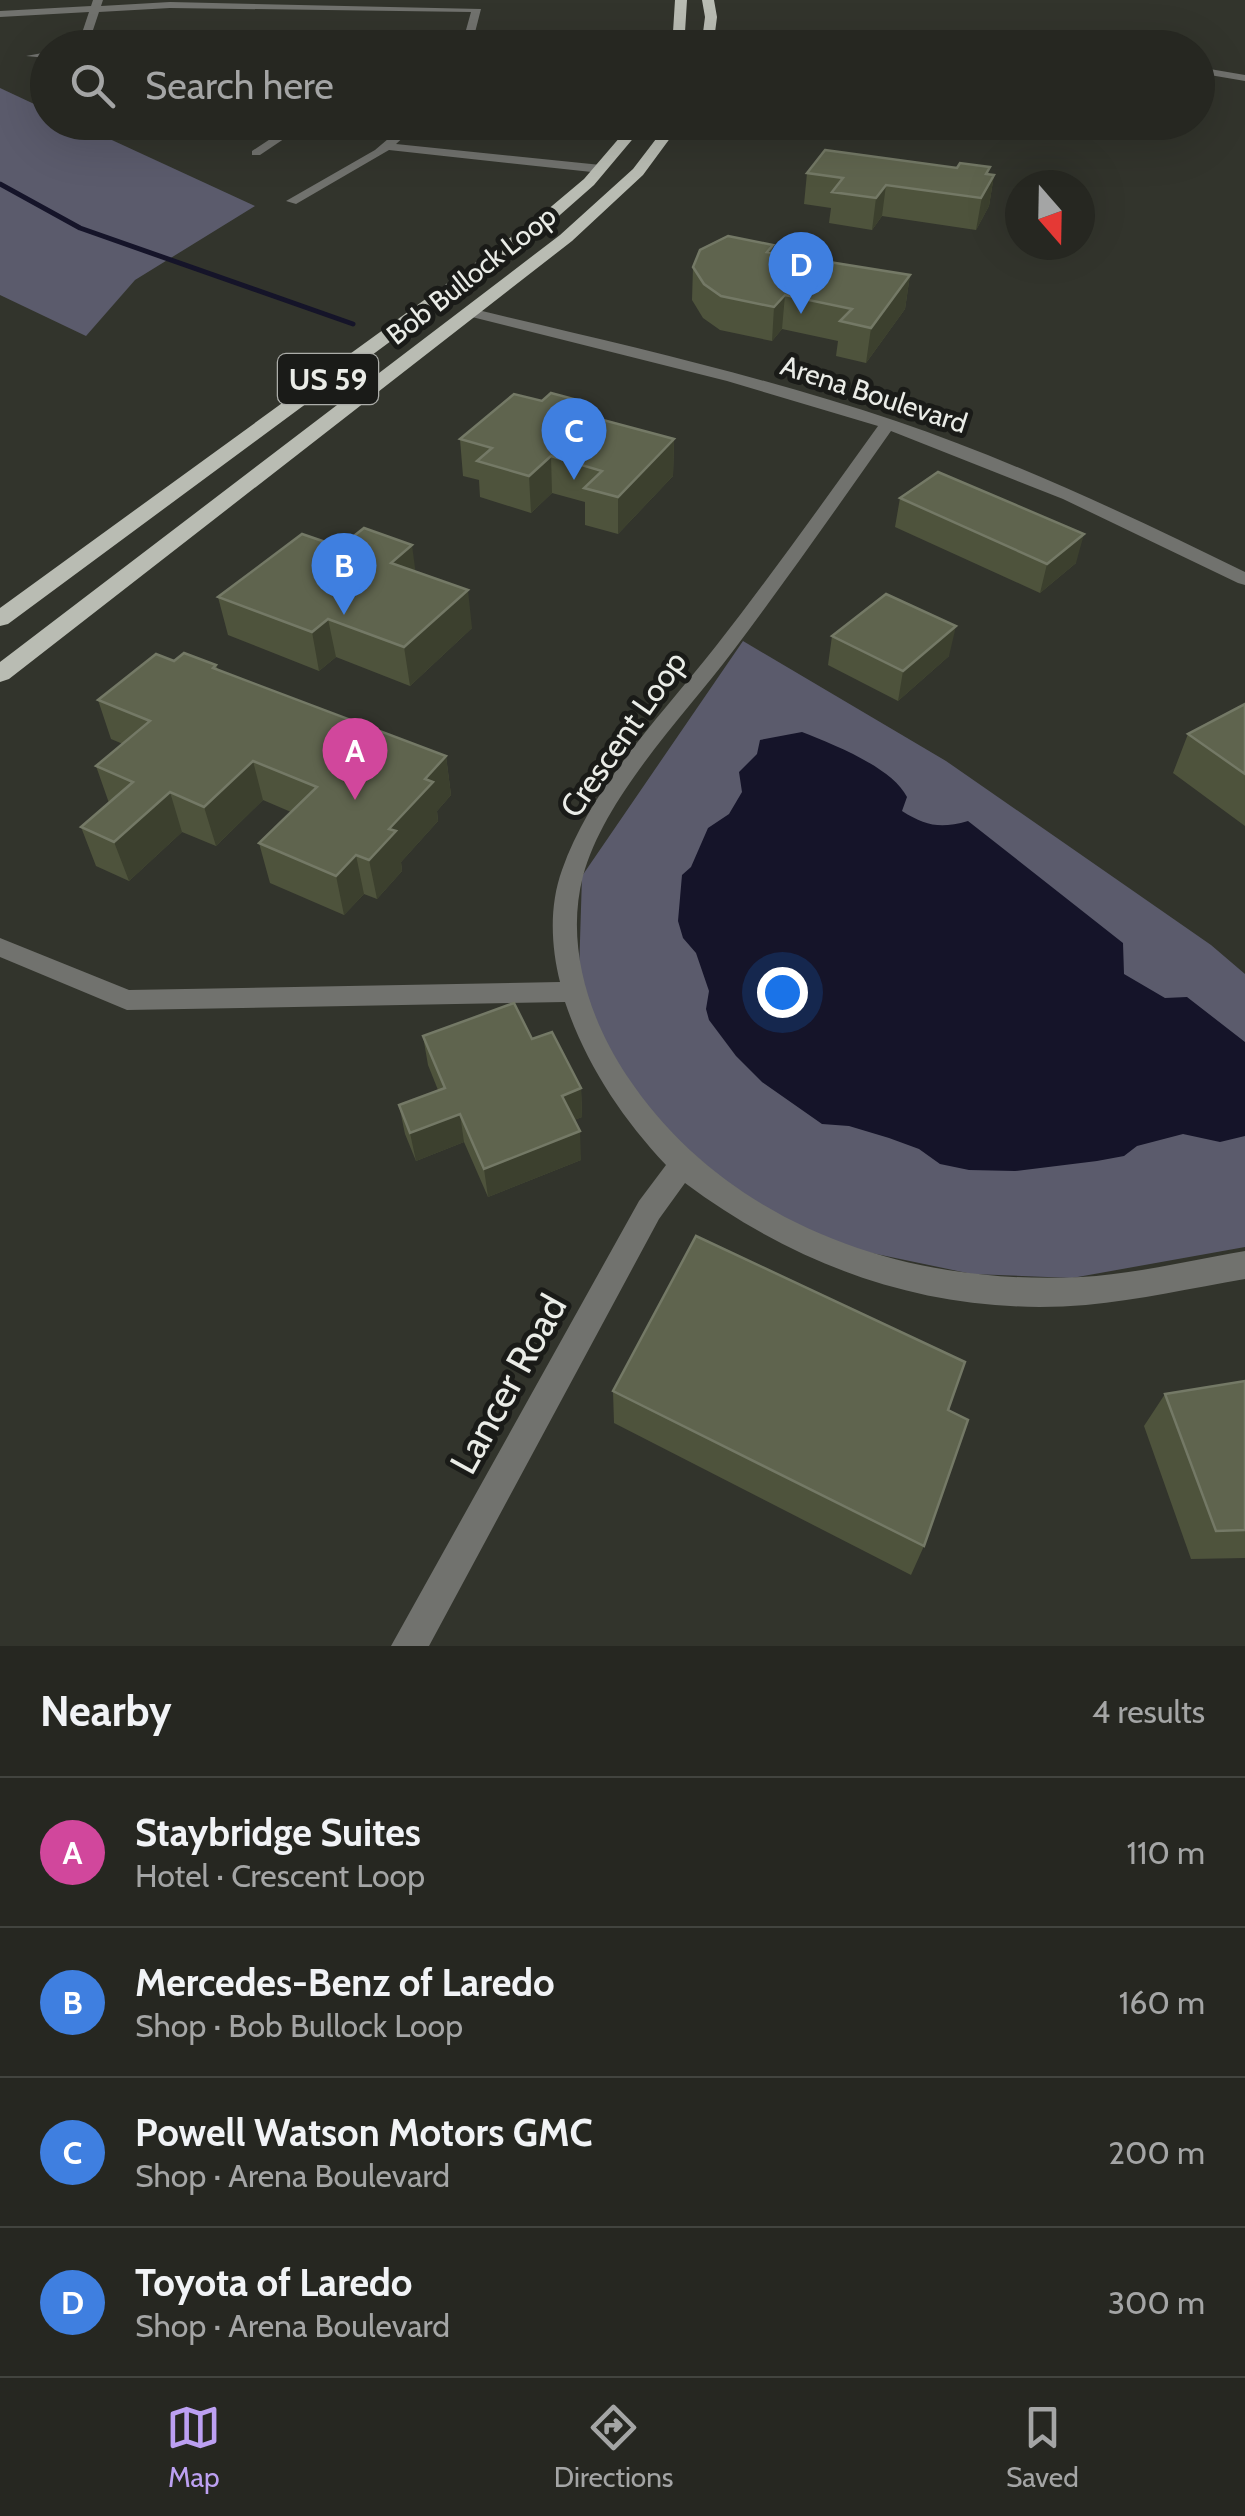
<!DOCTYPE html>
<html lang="en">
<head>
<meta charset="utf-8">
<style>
  body { margin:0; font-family:Cabin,sans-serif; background:#2e2f2a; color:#f1f3f6 }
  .compass { position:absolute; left:1005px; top:170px; width:90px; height:90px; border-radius:50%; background:#262721; box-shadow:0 10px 40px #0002; rotate:160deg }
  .you { position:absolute; left:782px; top:992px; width:35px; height:35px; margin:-25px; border:8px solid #fff; border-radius:50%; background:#1a73e8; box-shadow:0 0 0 15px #1a73e833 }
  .badge { display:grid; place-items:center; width:65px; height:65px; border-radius:50%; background:#bca0f2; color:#fff; font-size:32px; font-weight:700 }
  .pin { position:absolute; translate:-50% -82px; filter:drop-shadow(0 2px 5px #0008) }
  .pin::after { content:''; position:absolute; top:52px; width:35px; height:30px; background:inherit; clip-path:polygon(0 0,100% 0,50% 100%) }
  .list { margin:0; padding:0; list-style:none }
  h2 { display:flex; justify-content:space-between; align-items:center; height:130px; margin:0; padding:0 40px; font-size:42px }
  h2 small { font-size:32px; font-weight:400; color:#a4a5a5 }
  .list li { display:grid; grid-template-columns:65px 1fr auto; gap:30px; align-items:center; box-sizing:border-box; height:150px; padding:0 40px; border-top:2px solid #42443f }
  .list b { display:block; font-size:38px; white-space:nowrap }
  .list p { margin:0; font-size:32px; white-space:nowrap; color:#a4a5a5 }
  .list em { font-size:32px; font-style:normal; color:#a4a5a5 }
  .icon { flex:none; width:55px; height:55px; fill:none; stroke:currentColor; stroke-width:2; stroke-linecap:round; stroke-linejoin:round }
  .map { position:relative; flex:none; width:1245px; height:1646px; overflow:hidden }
  .search { position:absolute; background:#262721; box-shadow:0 10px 40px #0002; left:30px; right:30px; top:30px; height:110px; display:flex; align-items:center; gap:25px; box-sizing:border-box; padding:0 35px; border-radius:55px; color:#a4a5a5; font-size:38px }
  .sheet { height:730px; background:#262721 }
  nav { display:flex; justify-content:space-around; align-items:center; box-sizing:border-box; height:140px; border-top:2px solid #42443f; background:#262721; font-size:28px; color:#a4a5a5 }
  nav a { display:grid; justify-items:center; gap:5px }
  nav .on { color:#bca0f2 }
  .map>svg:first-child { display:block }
  .green { fill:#5b5b6c }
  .water { fill:#151429 }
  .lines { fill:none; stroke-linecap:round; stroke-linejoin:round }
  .stream { stroke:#151429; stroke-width:5 }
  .minor { fill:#71726e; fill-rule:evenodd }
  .tertiary { fill:#71726e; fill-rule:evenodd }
  .trunk { fill:#b9bcb3; fill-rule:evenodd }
  .wall { fill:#4e533c }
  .shaded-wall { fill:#3c402e }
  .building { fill:#5f644e; stroke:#747966; stroke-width:2.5 }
  .labels { text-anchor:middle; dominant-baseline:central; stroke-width:10; stroke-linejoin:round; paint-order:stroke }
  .far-street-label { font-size:28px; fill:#eaece7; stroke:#1a1b18 }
  .shield { fill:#1a1b18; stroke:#acada9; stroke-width:2.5 }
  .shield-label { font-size:30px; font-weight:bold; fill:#eaece7 }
  .street-label { font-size:32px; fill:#eaece7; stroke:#1a1b18 }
  .near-street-label { font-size:38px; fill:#eaece7; stroke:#1a1b18 }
</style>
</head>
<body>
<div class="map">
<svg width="1245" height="1646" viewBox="0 0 1245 1646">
  <rect width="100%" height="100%" fill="#32342c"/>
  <path class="green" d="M0,88l47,22 1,12 27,1 180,83 -120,74 -49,56 -86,-41z
    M743,641l203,120 265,184 34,29v273l-173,31 -100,-4 -134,-28 -89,-45 -99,-83 -54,-92 -17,-53 3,-97z"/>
  <path class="water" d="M802,732c30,12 90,35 105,65l-5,14c24,15 38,18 66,10l155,122 1,31 41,24 22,-1 58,45v94l-25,6 -37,-8 -46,12 -13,10 -27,5 -82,10 -46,-1 -29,-6 -21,-15 -30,-11 -40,-12 -27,-2 -60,-42 -26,-26 -27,-36 -3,-11 3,-18 -13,-38 -13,-15 -5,-17 4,-46 9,-8 17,-39 21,-14 13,-22 -3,-20 18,-18 3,-14z"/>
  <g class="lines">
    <path class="stream" d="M0,184l80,44 273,96"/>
    <path class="minor" d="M93,0h10l-2,6 69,-4 311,7 -10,39h-10l10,-36 -301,-4 -71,4 -12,36h-10l12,-36 -89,5v-6l91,-5z
      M48,52v6l-22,-2z
      M296,122h13l-49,33h-8v-4z
      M408,122h12l-24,22 205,21 6,4 -6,4 -212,-23 -93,54 -10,-3 89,-51z
      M469,308c143,34 287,66 427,113 120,41 235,95 349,151v13l-7,-2 -175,-84 -172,-68c-52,74 -104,148 -158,220 -50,66 -128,145 -150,225 -18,69 6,143 44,200 100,150 280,210 454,201 55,-3 110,-17 164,-26v28c-53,9 -105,21 -159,26 -148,12 -283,-34 -401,-122l-26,36 -230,427h-38l248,-445 27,-36c-45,-48 -80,-101 -101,-163l-438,8 -127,-53v-19l129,52 431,-8c-9,-36 -11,-76 2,-112 30,-85 99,-154 154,-224 56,-72 109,-146 162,-220l-151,-45 -263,-66v-6z"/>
    <path class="tertiary" d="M682,32l27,6 203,10 -203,-4 -31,-7z
      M1198,67l47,8v6l-47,-8z"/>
    <path class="trunk" d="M675,0h12l-3,48h-12z
      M702,0h12l3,17 -4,31h-12l4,-31z
      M633,122h14l-53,63 -42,37 -544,402 -8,2v-18l540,-392 44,-37z
      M669,122h13l-39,53 -71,66 -563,438 -9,3v-20l560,-427 73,-66z"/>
  </g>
  <path class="wall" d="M807,173l182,1 5,1 -5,31 -13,24 -94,-14 -10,14 -43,-7 2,-15 -27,-4z
    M773,245l-1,8 138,22 -5,34 -39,54 -30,-7 2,-15 -56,-12 -10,12 -52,-11 -17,-12 -11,-18 1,-33z
    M542,401l43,1v14l89,23 -1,37 -55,58 -33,-9v-23l-33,-9 -21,20 -51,-16 -1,-17 -16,-4 -3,-37z
    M900,498l176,65 -36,30 -145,-66z
    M340,547l76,25 56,56 -62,58 -74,-29 -17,14 -91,-36 -10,-38z
    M832,636l117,20 -51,45 -70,-36z
    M174,661l42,4 2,5 228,86 5,39 -14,16 1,10 -37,41 1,9 -25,28 -13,-5 -20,21 -74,-32 -11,-40 32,-31 -28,-12 -47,46 -34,-14 -53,49 -33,-15 -15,-39 28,-24 -13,-37 27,-22 -12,-5 -13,-39z
    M1245,704v122l-72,-53 15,-39z
    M423,1036l109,3 49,49 1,29 -8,3 7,40 -93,37 -24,-55 -48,19 -11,-27 -6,-29 39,-15 -10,-25z
    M1245,1381v177l-54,1 -47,-133 21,-32z
    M613,1391l311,155 -13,29 -297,-152z"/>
  <path class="shaded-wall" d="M990,167l-4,23 8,-15 -5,31 -13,24 10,-56z
    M886,185l-4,31 -10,14 4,-32z
    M910,275l-5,34 -39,54 5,-35z
    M785,295l-3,34 -10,12 2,-34z
    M585,402l1,36 -13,-26z
    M674,439l-1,37 -55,58v-37z
    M551,456l1,37 -21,20 -2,-37z
    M1084,534l-8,29 -36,30 7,-29z
    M412,545l5,38 -26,-20z
    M468,590l4,38 -62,58 -6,-39z
    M328,619l8,38 -17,14 -7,-39z
    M956,626l-7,30 -51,45 5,-30z
    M446,756l5,39 -14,16 1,10 -37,41 1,9 -25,28 -8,-39 20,-31 36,-50z
    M253,761l10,39 -47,46 -12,-39z
    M170,792l12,40 -53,49 -15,-39z
    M356,855l8,39 -20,21 -8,-39z
    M581,1088l1,29 -18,7 -2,-28z
    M460,1114l4,28 -48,19 -6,-28z
    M580,1131l1,29 -93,37 -4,-28z"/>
  <path class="building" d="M825,150l132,18 3,-5 30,4 -4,7 8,1 -13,23 -95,-13 -10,13 -44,-6 11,-14 -36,-5z
    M728,236l45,9 -6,7 143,23 -39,53 -31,-7 12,-12 -67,-14 -11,12 -53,-11 -17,-12 -11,-17 7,-17z
    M551,393l34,9 -12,10 101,27 -56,58 -34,-9 18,-17 -51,-15 -22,20 -52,-15 15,-13 -32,-9 54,-45 28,7z
    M938,472l146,62 -37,30 -147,-66z
    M364,528l48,17 -21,18 77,27 -64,57 -76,-28 -16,13 -94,-35 84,-63 38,13z
    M886,594l70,32 -53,45 -71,-35z
    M184,653l32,12 -3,3 233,88 -21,23 8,3 -44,47 7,2 -27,29 -13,-5 -20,21 -77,-33 58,-56 -64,-26 -49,46 -34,-15 -56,50 -33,-15 52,-45 -37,-16 54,-45 -52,-21 58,-46 18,7z
    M1245,704v70l-57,-40z
    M514,1003l18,36 20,-7 29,56 -19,8 18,35 -96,38 -24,-55 -50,19 -11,-28 46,-17 -22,-52z
    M696,1236l269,126 -17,48 20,10 -44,126 -311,-155z
    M1245,1381v149l-29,1 -51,-137z"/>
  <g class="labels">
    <g class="far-street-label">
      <text transform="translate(471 275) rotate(-38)">Bob Bullock Loop</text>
      <text transform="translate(874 394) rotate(18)">Arena Boulevard</text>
    </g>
    <rect class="shield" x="278" y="354" width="100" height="50" rx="8"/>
    <g class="shield-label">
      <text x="328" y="379">US 59</text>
    </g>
    <g class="street-label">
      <text transform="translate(623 734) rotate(-55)">Crescent Loop</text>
    </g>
    <g class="near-street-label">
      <text transform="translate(508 1384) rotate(-61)">Lancer Road</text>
    </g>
  </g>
</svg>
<svg class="compass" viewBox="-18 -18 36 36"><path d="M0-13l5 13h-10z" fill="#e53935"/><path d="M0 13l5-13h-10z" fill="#a4a5a5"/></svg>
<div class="you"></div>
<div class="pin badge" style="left:355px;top:800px;background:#d1479c">A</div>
<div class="pin badge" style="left:344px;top:615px;background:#3f7fe0">B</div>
<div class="pin badge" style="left:574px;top:480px;background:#3f7fe0">C</div>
<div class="pin badge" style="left:801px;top:314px;background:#3f7fe0">D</div>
<div class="search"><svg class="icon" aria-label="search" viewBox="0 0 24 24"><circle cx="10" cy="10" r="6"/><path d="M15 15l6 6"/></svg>Search here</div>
</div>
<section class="sheet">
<h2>Nearby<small>4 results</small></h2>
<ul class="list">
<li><span class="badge" style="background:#d1479c">A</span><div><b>Staybridge Suites</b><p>Hotel · Crescent Loop</p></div><em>110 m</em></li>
<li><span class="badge" style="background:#3f7fe0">B</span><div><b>Mercedes-Benz of Laredo</b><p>Shop · Bob Bullock Loop</p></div><em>160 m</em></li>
<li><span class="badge" style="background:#3f7fe0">C</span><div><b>Powell Watson Motors GMC</b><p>Shop · Arena Boulevard</p></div><em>200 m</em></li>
<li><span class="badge" style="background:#3f7fe0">D</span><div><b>Toyota of Laredo</b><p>Shop · Arena Boulevard</p></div><em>300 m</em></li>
</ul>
</section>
<nav>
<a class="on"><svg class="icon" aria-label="map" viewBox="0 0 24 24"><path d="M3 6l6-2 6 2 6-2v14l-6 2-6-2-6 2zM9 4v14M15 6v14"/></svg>Map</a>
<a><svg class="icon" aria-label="directions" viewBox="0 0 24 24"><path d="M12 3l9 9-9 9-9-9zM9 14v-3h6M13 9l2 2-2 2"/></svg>Directions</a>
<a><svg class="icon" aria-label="saved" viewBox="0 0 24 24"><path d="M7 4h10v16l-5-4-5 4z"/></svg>Saved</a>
</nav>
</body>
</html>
